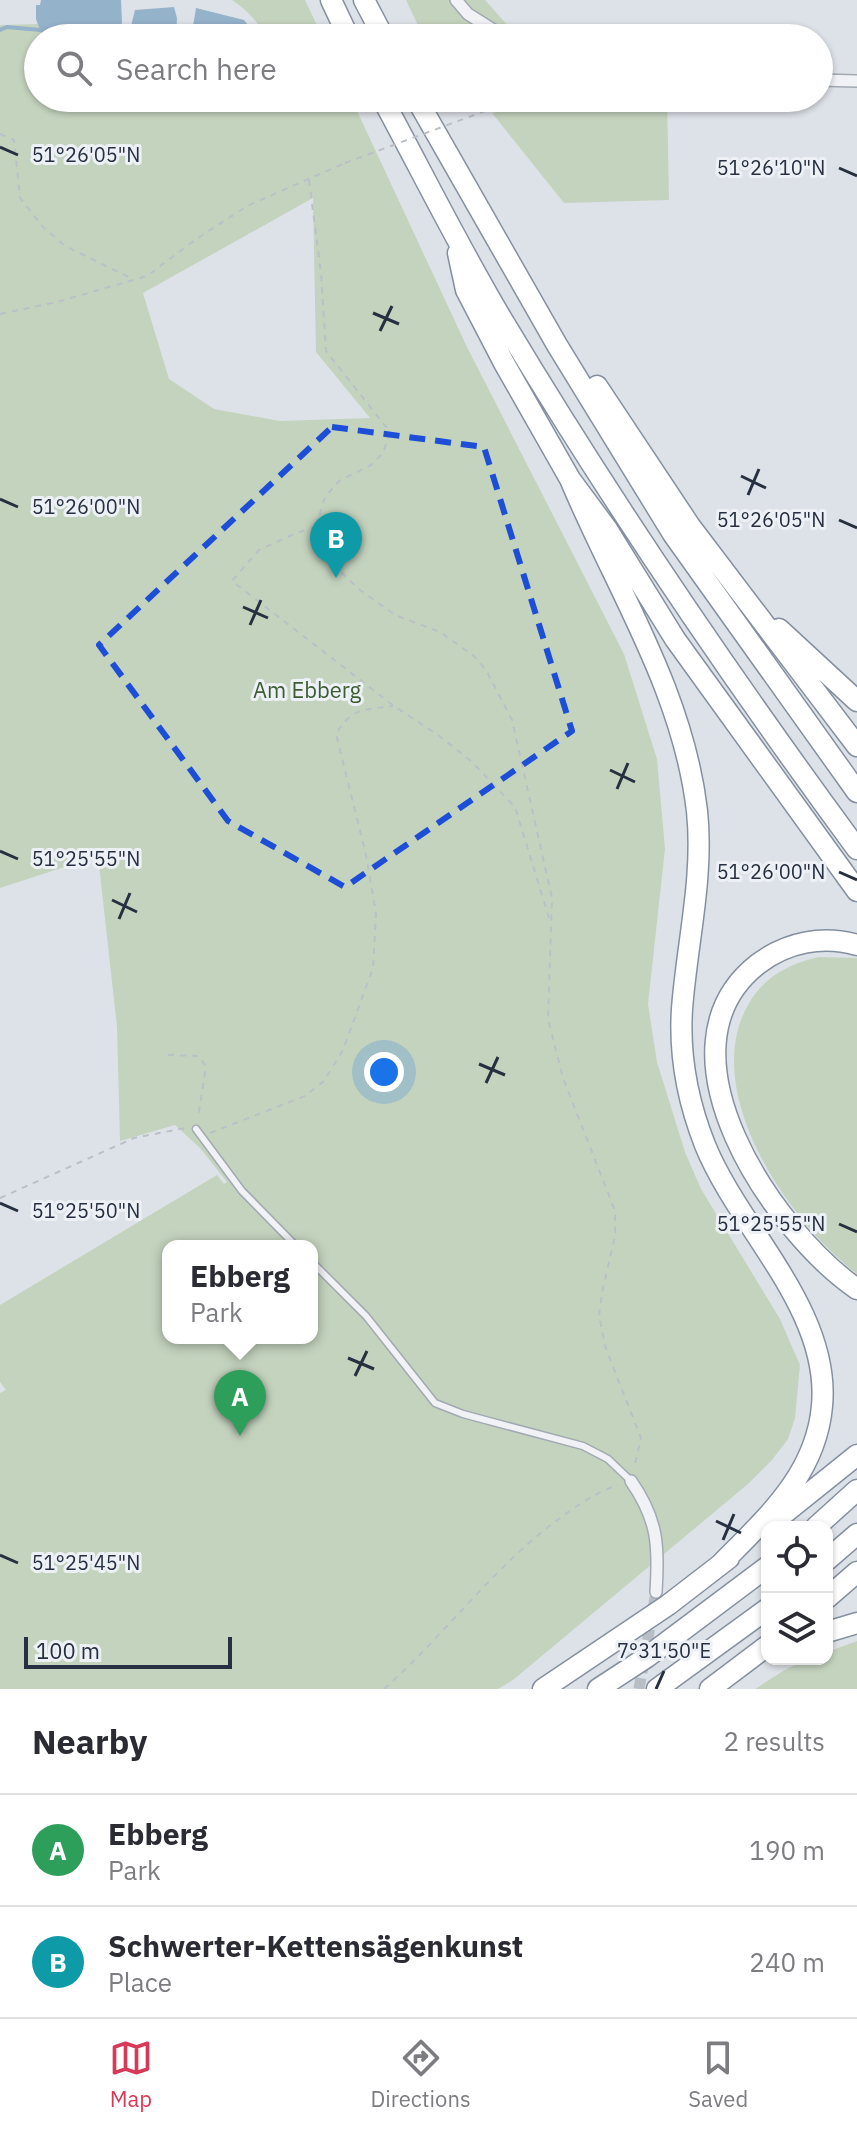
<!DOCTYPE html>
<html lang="en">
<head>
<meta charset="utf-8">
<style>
  body { margin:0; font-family:"IBM Plex Sans",sans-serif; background:#f7f7f7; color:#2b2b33 }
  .controls { position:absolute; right:24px; bottom:24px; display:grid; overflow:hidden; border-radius:16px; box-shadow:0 2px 6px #0004 }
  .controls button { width:72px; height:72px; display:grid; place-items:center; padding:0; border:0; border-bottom:2px solid #e1e1e2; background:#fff; color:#2b2b33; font:40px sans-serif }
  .scale { position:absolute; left:24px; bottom:20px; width:208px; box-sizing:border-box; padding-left:8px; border:4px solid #263040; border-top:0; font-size:22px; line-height:28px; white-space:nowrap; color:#263040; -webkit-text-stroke:6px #edf1f6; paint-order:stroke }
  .you { position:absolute; left:384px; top:1072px; width:28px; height:28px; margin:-20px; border:6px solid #fff; border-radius:50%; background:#1a73e8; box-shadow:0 0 0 12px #1a73e833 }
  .badge { display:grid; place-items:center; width:52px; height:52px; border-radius:50%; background:#d73957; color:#fff; font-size:26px; font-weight:700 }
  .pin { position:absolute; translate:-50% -66px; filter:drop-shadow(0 2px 4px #0008) }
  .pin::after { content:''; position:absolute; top:42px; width:28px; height:24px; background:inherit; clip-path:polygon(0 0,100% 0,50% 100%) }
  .popup { position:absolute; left:162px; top:1240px; width:156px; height:104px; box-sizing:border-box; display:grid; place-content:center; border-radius:16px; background:#fff; filter:drop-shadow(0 2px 6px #0005); font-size:26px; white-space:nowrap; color:#7c7c81 }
  .popup b { font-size:30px; color:#2b2b33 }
  .popup::after { content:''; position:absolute; left:50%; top:100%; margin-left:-16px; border:16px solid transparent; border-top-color:#fff }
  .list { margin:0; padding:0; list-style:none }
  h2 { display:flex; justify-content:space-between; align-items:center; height:104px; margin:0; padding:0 32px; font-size:34px }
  h2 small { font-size:26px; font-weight:400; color:#7c7c81 }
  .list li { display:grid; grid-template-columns:52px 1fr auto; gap:24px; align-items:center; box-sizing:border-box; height:112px; padding:0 32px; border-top:2px solid #e1e1e2 }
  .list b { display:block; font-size:30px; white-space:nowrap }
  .list p { margin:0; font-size:26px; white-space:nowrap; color:#7c7c81 }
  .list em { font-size:26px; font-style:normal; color:#7c7c81 }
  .icon { flex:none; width:44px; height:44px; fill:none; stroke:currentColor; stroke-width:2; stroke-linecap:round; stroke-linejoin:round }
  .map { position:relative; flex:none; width:857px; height:1689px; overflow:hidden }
  .search { position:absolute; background:#fff; box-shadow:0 2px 6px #0004; left:24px; right:24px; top:24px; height:88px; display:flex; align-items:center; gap:20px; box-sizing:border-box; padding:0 28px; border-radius:44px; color:#7c7c81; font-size:30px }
  .sheet { height:328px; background:#fff }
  nav { display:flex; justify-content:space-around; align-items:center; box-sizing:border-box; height:112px; border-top:2px solid #e1e1e2; background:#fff; font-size:22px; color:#7c7c81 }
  nav a { display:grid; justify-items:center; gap:4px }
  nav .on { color:#d73957 }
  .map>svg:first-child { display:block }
  .green { fill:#c4d3be; fill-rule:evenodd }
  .water { fill:#95b2cb }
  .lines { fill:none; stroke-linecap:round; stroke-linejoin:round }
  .stream { stroke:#95b2cb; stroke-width:4 }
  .street-tunnel { stroke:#b8bec6; stroke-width:11; stroke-dasharray:11 5.5; stroke-linecap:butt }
  .lane-casing { stroke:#a2a9b2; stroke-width:9 }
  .street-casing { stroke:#a2a9b2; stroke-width:14 }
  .highway-casing { stroke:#8490a0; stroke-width:23 }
  .path { stroke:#bbc0c7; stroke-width:2; stroke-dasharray:6 6; stroke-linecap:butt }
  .lane { stroke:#f0f2f6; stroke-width:6 }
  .street { stroke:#f0f2f6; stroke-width:11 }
  .highway { stroke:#fff; stroke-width:20 }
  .path-bridge { stroke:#bbc0c7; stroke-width:2; stroke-dasharray:6 6; stroke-linecap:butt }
  .marked { fill:none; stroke:#1d4ed8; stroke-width:6; stroke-dasharray:16 10; stroke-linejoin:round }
  .ticks { fill:none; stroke:#263040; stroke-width:3 }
  .labels { text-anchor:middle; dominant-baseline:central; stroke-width:6; stroke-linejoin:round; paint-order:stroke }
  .park-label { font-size:22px; fill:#3c5c32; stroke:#edf1f6 }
  .ticks-label { font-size:20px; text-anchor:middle; fill:#263040; stroke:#edf1f6; stroke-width:6; stroke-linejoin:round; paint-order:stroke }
</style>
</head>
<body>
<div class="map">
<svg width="857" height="1689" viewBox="0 0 857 1689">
  <rect width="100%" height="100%" fill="#dde2e8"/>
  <path class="green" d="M232,0h73l18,38h-60c-2,-16 -18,-29 -31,-38z
    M406,0h79l34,38h-95z
    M38,24l3,9 11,5h-14v60h313l116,249 157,307 33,105 8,90 -17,155 9,58 28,90 16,37 79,130 20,46 -5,53 -7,21 -16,21 -24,24 -235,196 -15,9h-498v-296l6,-3 -6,-8v-77l217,-130 7,9 3,-2 -27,-34 -25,-23 -55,16 -3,-114 -19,-171 -98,32v-863zM313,198l3,154 54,66 -90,3 -66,-12 -45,-30 -26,-86zM168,1246h144v92h-144z
    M552,98h21l2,13 87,-7 2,-6h3l2,102 -105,3 -72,-90z
    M819,957l38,1v316c-69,-53 -159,-184 -108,-271 15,-26 41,-40 70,-46z
    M857,1641v48h-102c26,-16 40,-30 72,-30v-7z"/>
  <path class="water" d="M41,0h80l1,22 -3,16h-67l-11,-5 -5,-14v-14h4z
    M174,7l3,11 -1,20h-48l7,-28z
    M196,8l48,12 14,18h-67z"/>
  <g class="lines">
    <path class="stream" d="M0,30l7,-3 33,3"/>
    <path class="street-tunnel" d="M639,1689l17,-97"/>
    <g class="lane-casing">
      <path id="lane" d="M196,1129l46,62 54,55
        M312,1262l54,54 69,87 28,11 120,32 25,13 23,22"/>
    </g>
    <g class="street-casing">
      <path id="street" d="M456,0l12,14 38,24
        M819,80l38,1
        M631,1481c27,39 28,65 25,111"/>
    </g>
    <g class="highway-casing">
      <path id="highway" d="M331,0l18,38
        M364,0l20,38
        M382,98c40,74 78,151 121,223 109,182 229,358 354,528
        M416,98l141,247 116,189 184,258
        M458,253l8,37 38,73 66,116 37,50 68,110 182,252
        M597,386l93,140 167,220
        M570,479c46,110 113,211 127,332 7,66 -10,132 -15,198 -3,46 6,93 23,136 34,84 126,165 117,261 -6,69 -56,112 -101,158
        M779,629l78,72
        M857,945c-34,-10 -70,-3 -99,19 -109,85 15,267 99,325
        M776,1520l81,-65
        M816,1527l41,-37
        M827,1560l30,-26
        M827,1598l30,-26
        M827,1632l30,-9
        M543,1689l125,-84 61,-47
        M598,1689l49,-32 120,-90
        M657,1689l110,-80
        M710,1689l57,-43"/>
    </g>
    <path class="path" d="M499,98l2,7
      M485,111l43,-13
      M0,134l14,6 6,58 23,29 22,19 68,33
      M309,180l12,93 5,78 64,81 -7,21 -12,12 -32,16 -14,16 -9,30 12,33 32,30 35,25 45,17 34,24 12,14 26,50 40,178 -4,121 15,59 52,133v25l-13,57 -3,23 7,33 35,89 -7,30
      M0,314l57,-12 90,-26 48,-36 52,-34 98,-43
      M316,527l-20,6 -37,17 -27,31 162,125 44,29 33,26 44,46 34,111
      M168,1055l30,1 8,10 -8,52
      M210,1133l95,-37 19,-15 19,-31 30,-82 3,-54 -10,-59 -30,-121c16,-27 28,-24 57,-28
      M0,1198l134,-60 51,-10
      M384,1689c62,-55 109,-122 176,-171 18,-13 37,-26 58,-33"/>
    <use href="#lane" class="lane"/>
    <use href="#street" class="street"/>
    <use href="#highway" class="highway"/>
    <path class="path-bridge" d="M345,163l140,-52"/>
  </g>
  <path class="marked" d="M332,427l152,20 88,284 -227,156 -117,-66 -129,-176z"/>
  <path class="ticks" d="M0,147l18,8M839,168l18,8M373,313l26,11M380,331l12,-25M741,476l25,12M748,495l11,-26M0,499l18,8M839,520l18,8M243,607l25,11M250,625l11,-25M610,770l25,12M617,789l11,-26M0,851l18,8M839,872l18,8M112,900l25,12M119,919l11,-26M479,1064l26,11M486,1083l12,-26M0,1203l18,8M839,1224l18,8M348,1358l26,11M355,1376l12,-25M716,1521l25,12M723,1540l11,-26M0,1555l18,8M656,1689l8,-18"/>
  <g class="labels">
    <g class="park-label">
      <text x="307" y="689">Am Ebberg</text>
    </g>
  </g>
  <g class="ticks-label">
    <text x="86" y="162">51°26'05"N</text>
    <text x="771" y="175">51°26'10"N</text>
    <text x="86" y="514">51°26'00"N</text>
    <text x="771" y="527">51°26'05"N</text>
    <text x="86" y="866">51°25'55"N</text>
    <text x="771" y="879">51°26'00"N</text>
    <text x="86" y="1218">51°25'50"N</text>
    <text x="771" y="1231">51°25'55"N</text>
    <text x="86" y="1570">51°25'45"N</text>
    <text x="664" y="1658">7°31'50"E</text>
  </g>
</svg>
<div class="controls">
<button><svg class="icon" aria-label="locate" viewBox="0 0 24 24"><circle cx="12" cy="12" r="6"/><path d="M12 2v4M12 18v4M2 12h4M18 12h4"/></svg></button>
<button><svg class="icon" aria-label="layers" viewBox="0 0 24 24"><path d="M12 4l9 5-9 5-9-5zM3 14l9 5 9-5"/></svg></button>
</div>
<div class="scale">100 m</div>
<div class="you"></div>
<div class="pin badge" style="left:240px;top:1436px;background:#2e9e5b">A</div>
<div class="popup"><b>Ebberg</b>Park</div>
<div class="pin badge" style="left:336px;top:578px;background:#0f9aa8">B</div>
<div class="search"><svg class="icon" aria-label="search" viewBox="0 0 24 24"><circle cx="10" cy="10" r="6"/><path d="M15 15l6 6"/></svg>Search here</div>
</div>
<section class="sheet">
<h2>Nearby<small>2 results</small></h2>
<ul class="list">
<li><span class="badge" style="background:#2e9e5b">A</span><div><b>Ebberg</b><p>Park</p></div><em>190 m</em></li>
<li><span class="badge" style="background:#0f9aa8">B</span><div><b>Schwerter-Kettensägenkunst</b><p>Place</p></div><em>240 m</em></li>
</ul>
</section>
<nav>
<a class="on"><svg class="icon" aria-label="map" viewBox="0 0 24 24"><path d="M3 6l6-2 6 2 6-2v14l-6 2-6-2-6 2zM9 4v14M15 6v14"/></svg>Map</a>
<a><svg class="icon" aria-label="directions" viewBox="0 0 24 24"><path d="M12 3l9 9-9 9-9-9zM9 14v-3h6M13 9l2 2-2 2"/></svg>Directions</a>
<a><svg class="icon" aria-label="saved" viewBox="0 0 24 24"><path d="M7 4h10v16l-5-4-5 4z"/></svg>Saved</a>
</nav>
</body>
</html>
